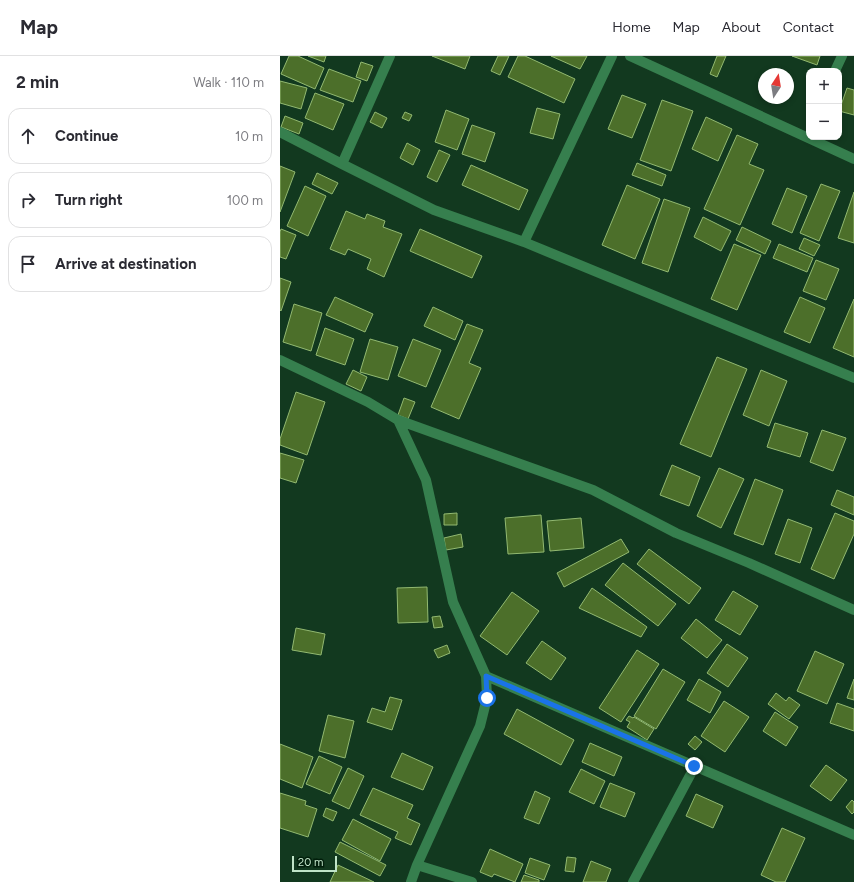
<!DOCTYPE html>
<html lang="en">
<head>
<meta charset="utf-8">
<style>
  body { margin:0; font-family:Figtree,sans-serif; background:#f2f2f3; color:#2b2b33 }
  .controls { position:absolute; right:12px; top:12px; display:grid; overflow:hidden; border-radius:8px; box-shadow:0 2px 6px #0003 }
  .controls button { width:36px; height:36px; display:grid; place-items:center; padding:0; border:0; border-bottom:1px solid #e1e1e2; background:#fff; color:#2b2b33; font:20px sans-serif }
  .compass { position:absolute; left:478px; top:12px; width:36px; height:36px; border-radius:50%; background:#fff; box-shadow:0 2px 6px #0003; rotate:12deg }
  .scale { position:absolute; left:12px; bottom:10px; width:45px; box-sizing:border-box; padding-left:4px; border:2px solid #c0e4c8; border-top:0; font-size:11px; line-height:14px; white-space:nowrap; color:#c0e4c8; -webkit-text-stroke:3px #011e0b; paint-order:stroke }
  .stop { position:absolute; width:12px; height:12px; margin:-9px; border:3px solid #1a73e8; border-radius:50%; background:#fff }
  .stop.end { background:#1a73e8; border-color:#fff; box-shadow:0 1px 4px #0008 }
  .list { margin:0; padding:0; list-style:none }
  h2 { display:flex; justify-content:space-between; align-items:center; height:52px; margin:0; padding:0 16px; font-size:17px }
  h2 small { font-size:13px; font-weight:400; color:#7c7c81 }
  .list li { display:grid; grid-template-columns:26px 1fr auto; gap:12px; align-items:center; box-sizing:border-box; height:56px; margin:0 8px 8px; padding:0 8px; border:1px solid #e1e1e2; border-radius:12px }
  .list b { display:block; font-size:15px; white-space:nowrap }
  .list em { font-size:13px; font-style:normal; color:#7c7c81 }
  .icon { flex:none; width:22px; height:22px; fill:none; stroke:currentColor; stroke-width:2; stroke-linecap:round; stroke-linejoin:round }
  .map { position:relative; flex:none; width:574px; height:826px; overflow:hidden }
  header { display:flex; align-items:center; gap:24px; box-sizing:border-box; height:56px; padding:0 20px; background:#fff; border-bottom:1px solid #e1e1e2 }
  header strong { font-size:19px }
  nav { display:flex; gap:22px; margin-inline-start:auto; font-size:14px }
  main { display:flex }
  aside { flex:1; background:#fff }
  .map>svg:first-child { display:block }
  .building { fill:#4c6f2a; stroke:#92b971 }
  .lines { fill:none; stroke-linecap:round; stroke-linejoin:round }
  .street { stroke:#367f4e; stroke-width:10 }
  .route { stroke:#1a73e8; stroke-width:5 }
</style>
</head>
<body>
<header>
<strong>Map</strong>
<nav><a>Home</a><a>Map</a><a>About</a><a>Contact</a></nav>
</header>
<main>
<aside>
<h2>2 min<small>Walk · 110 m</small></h2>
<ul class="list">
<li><svg class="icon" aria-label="ahead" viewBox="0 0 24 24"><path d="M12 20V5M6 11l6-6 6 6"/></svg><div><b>Continue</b></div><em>10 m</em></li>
<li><svg class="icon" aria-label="right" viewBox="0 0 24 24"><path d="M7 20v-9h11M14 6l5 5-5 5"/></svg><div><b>Turn right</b></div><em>100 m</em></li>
<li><svg class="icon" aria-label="arrive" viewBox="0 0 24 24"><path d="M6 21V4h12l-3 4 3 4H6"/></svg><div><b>Arrive at destination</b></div></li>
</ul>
</aside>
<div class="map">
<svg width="574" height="826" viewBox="0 0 574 826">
  <rect width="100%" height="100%" fill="#12391f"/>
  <path class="building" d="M9,0h9l26,12 -9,21 -34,-15z
    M28,0h18l-2,6z
    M152,0h38l-5,13z
    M218,0h11l-9,19 -9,-4z
    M238,0h7l50,23 -11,24 -56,-26z
    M271,0h36l-7,13z
    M437,0h9l-9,21 -7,-3z
    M512,0h28l-3,9z
    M81,6l12,4 -6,15 -11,-4z
    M49,13l32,12 -8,21 -33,-12z
    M0,25l27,7 -6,21 -21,-6z
    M567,32l7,2v25l-15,-4z
    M35,37l29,11 -11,26 -28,-12z
    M342,39l24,9 -14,34 -24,-9z
    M382,44l31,11 -22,60 -31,-11z
    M257,52l23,6 -7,25 -23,-6z
    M166,54l23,9 -12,31 -22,-8z
    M95,56l12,6 -5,10 -12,-6z
    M125,56l7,3 -3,6 -7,-3z
    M5,60l18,7 -4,11 -18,-7z
    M426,61l26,12 -14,32 -26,-12z
    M192,69l23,8 -10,29 -23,-8z
    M457,79l21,9 -9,20 15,6 -24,55 -36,-16z
    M127,87l13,7 -7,15 -13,-7z
    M159,94l11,5 -13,27 -10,-5z
    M357,107l29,12 -4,11 -30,-11z
    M191,109l57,25 -9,20 -57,-25z
    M0,110l15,6 -15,40z
    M37,117l21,10 -6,11 -20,-10z
    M541,128l19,7 -21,50 -19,-8z
    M347,129l33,14 -25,60 -33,-14z
    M25,130l21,10 -18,40 -21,-10z
    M507,132l20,8 -15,37 -20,-9z
    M574,136v51l-16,-5z
    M384,143l26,9 -22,64 -26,-9z
    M66,155l19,8 2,-5 18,7 -2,6 19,7 -18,43 -17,-8 4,-10 -23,-10 -3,6 -15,-6z
    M423,161l28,14 -10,20 -27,-14z
    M462,171l29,14 -6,13 -29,-14z
    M1,173l15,6 -10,24 -6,-2v-25z
    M140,173l62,27 -10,22 -62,-27z
    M524,182l16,7 -6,11 -15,-7z
    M454,188l27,11 -24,55 -26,-11z
    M499,188l34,14 -6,14 -34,-14z
    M536,204l23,9 -13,31 -23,-9z
    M0,222l11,4 -10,29 -1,-1z
    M55,241l38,17 -8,18 -39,-17z
    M520,241l25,11 -15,35 -26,-11z
    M574,243v58l-21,-9z
    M14,248l28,9 -11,38 -28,-9z
    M153,251l30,14 -8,19 -31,-14z
    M187,268l16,6 -14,33 12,5 -22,51 -28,-12z
    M45,272l29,11 -9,26 -29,-10z
    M90,283l28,8 -10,33 -28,-8z
    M133,283l28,11 -15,37 -28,-11z
    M437,301l30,12 -36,88 -31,-13z
    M73,314l14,7 -6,14 -15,-7z
    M481,314l26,11 -18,45 -26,-11z
    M16,336l29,10 -18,53 -27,-10v-6z
    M124,342l11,4 -7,17 -10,-4z
    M495,367l33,10 -8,24 -33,-10z
    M542,374l24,8 -13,33 -23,-9z
    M0,397l24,7 -8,23 -16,-5z
    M392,409l28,12 -11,29 -29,-11z
    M439,412l25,11 -23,49 -24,-12z
    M475,423l28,11 -20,55 -29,-11z
    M557,434l17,7v18l-23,-10z
    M177,457v12h-13v-11z
    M555,457l19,8v13l-20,45 -23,-10z
    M261,459l3,37 -36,2 -3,-36z
    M301,462l3,30 -34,3 -3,-30z
    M508,463l24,9 -12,35 -25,-9z
    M181,478l2,13 -17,3 -2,-12z
    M341,483l8,13 -65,35 -7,-14z
    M369,493l52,39 -12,16 -52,-40z
    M343,507l53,41 -18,22 -53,-41z
    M147,531l1,35 -30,1 -1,-35z
    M312,532l55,39 -6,10 -62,-29z
    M453,535l25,15 -18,29 -25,-15z
    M232,536l27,19 -32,44 -27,-19z
    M160,560l3,11 -9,1 -2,-11z
    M416,563l26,21 -15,18 -26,-20z
    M16,572l29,6 -4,21 -29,-5z
    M262,585l24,17 -15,22 -25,-17z
    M447,588l21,14 -20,29 -21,-14z
    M167,589l3,8 -12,5 -4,-8z
    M357,594l22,14 -38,58 -22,-14z
    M535,595l29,13 -17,40 -30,-13z
    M383,613l22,13 -29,47 -22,-13z
    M419,623l22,13 -11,21 -23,-13z
    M574,623v21l-7,-2z
    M496,637l10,8 3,-4 11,8 -11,14 -21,-15z
    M110,641l12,3 -10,30 -25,-8 5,-14 13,4z
    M444,645l25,16 -24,35 -24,-16z
    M557,647l17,6v22l-24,-8z
    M237,653l57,31 -13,25 -57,-31z
    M495,656l23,15 -12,19 -23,-15z
    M48,659l26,6 -9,37 -26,-7z
    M349,660l4,2 1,-1 20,12 -7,11 -20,-13 3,-5 -4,-2z
    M415,680l7,6 -7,8 -7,-6z
    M310,687l32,14 -8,19 -32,-14z
    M0,688l33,13 -11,31 -22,-9z
    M122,697l31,14 -10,23 -32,-13z
    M39,700l23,11 -12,27 -24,-10z
    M546,709l21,15 -16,21 -21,-15z
    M68,712l16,8 -15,33 -17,-8z
    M301,713l24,12 -11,23 -25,-12z
    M330,727l25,10 -10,24 -25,-10z
    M93,732l40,17 -6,13 13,6 -9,21 -16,-7 3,-6 -38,-17z
    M255,735l15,7 -11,26 -15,-6z
    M0,737l26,8 -1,4 12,4 -9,28 -28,-9z
    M416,738l27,12 -10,22 -27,-12z
    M572,744l2,2v10l-2,2 -6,-7z
    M46,752l11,4 -4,9 -10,-5z
    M73,763l38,20 -11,22 -38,-21z
    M502,772l23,10 -20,44h-9l-15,-7z
    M60,786l46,23 -6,11 -45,-24z
    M210,793l33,15 -8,18 -21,-8 -2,3 -12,-5z
    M287,801l9,1 -2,14 -9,-1z
    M250,802l20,7 -6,15 -19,-7z
    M311,805l20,8 -5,13h-23z
    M58,809l36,17h-44z
    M244,819l15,5v2h-18z"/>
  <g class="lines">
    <path class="street" d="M350,0l224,103
      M555,15l7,-15
      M0,76l62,32 92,46 90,32 330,136
      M62,108l48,-108
      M244,186l88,-186
      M0,304l88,42 30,18 28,60 27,122 33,74 1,22 -7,28 -63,139 -6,17
      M118,364l195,70 83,43 73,30 105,47
      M206,620l368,159
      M137,809l55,17
      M353,826l62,-116"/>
  </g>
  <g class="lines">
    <path class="route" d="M207,642l-1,-22 208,90"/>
  </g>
</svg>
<div class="controls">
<button>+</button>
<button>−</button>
</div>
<svg class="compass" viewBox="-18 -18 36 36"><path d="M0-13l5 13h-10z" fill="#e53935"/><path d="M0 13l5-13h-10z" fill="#7c7c81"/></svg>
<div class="scale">20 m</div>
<div class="stop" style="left:207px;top:642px"></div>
<div class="stop end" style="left:414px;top:710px"></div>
</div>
</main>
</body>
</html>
